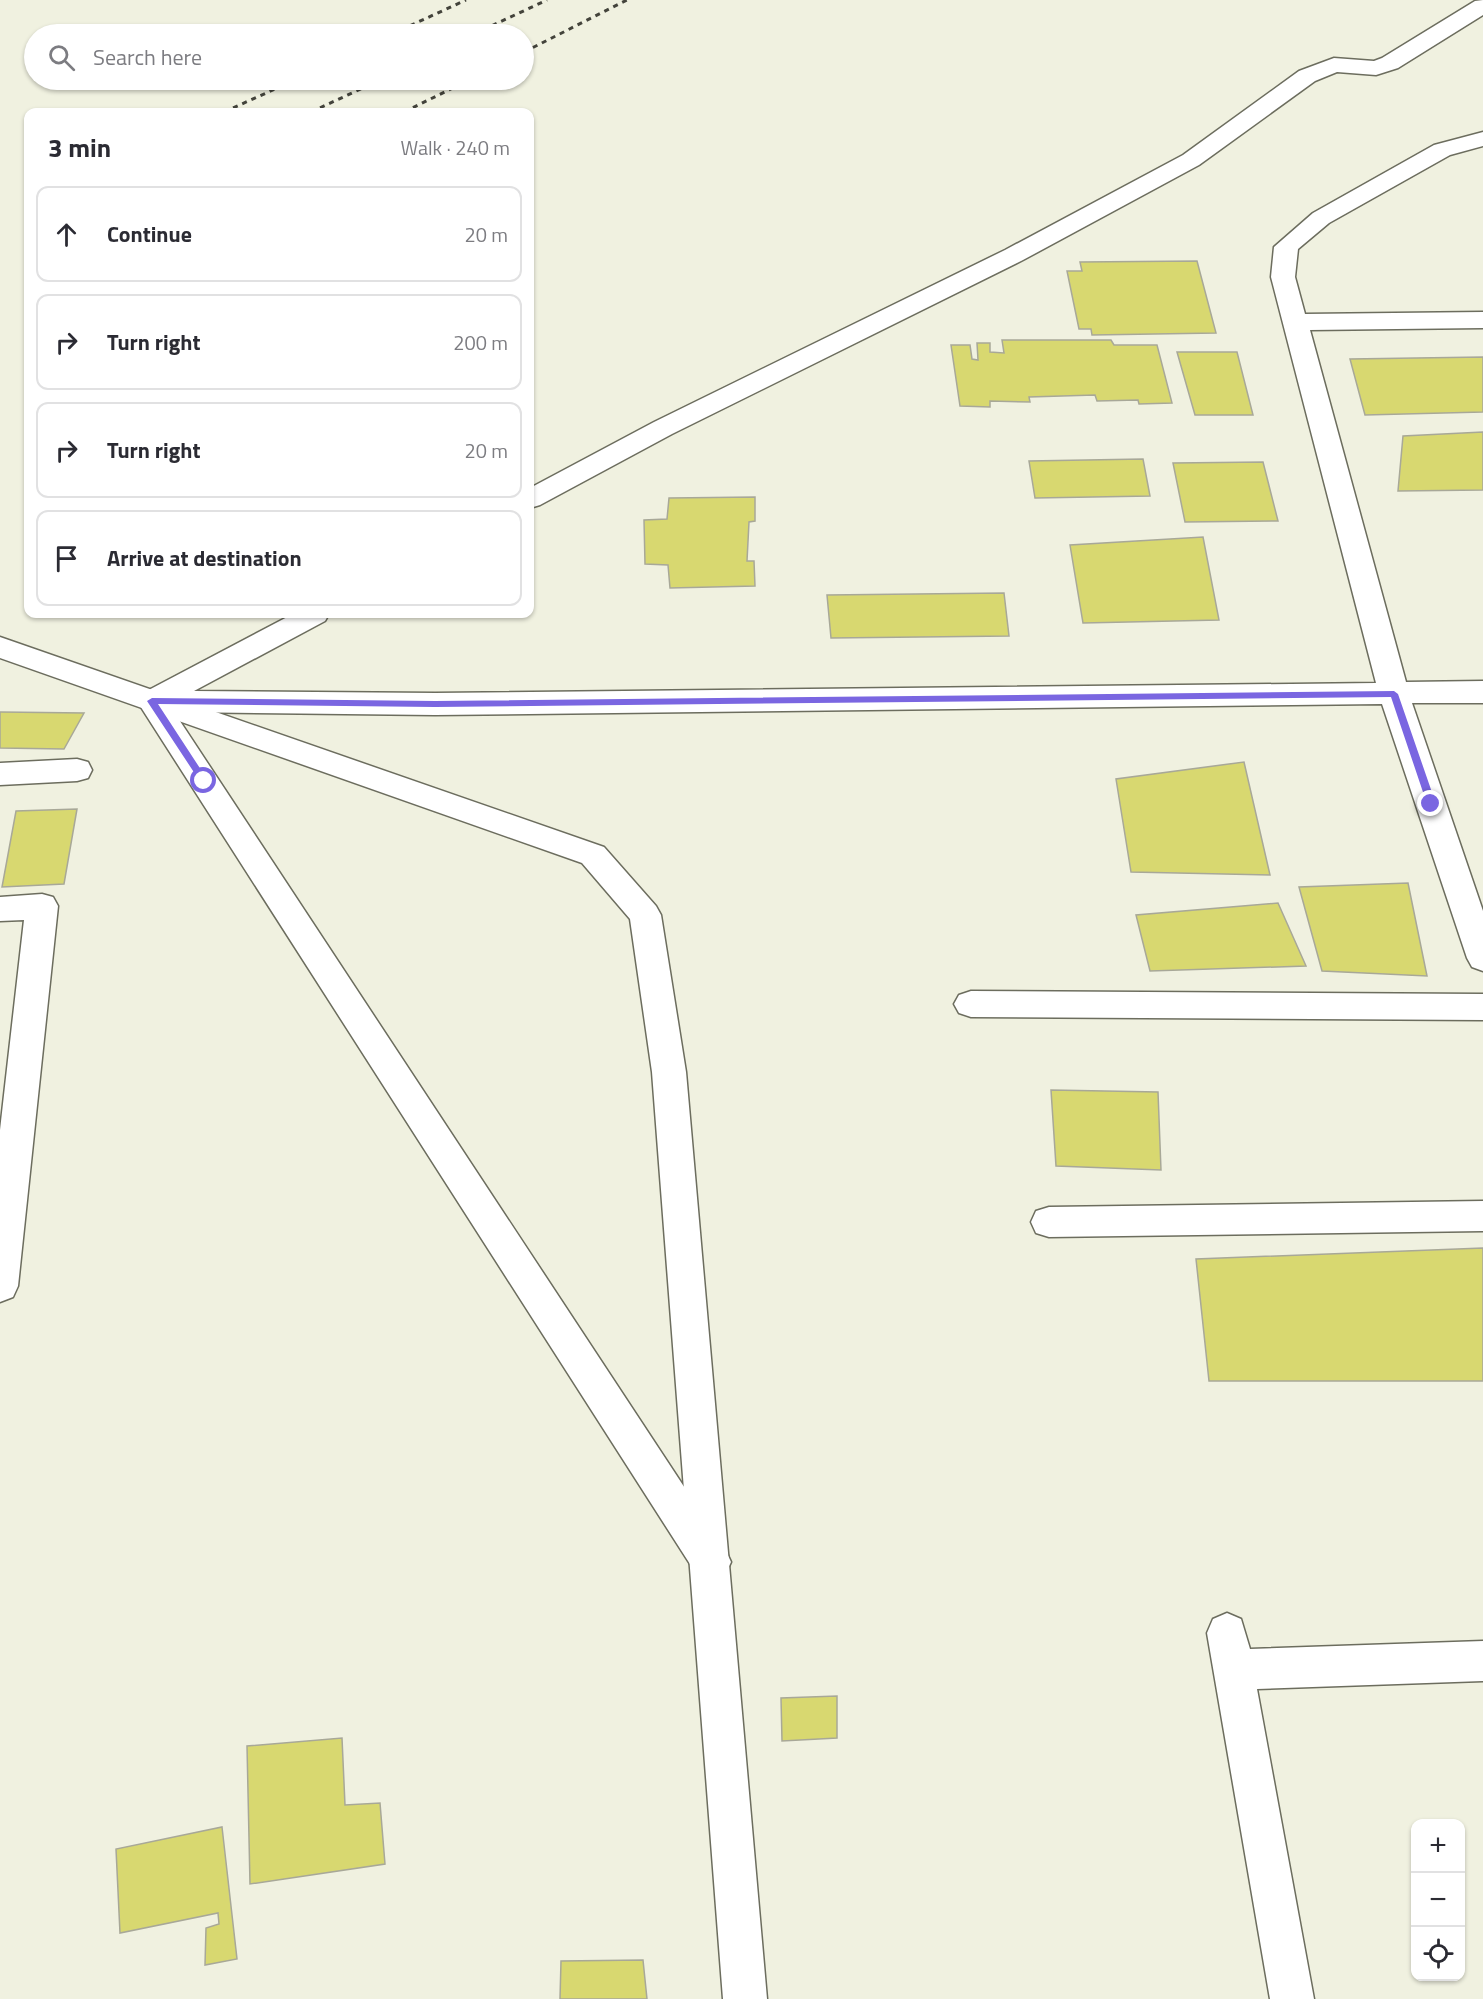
<!DOCTYPE html>
<html lang="en">
<head>
<meta charset="utf-8">
<style>
  body { margin:0; font-family:"Titillium Web",sans-serif; background:#f2f2f3; color:#2b2b33 }
  .controls { position:absolute; right:18px; bottom:18px; display:grid; overflow:hidden; border-radius:12px; box-shadow:0 2px 4px #0004 }
  .controls button { width:54px; height:54px; display:grid; place-items:center; padding:0; border:0; border-bottom:2px solid #e1e1e2; background:#fff; color:#2b2b33; font:30px sans-serif }
  .stop { position:absolute; width:18px; height:18px; margin:-14px; border:4px solid #7a66e1; border-radius:50%; background:#fff }
  .stop.end { background:#7a66e1; border-color:#fff; box-shadow:0 2px 6px #0008 }
  .list { margin:0; padding:0; list-style:none }
  h2 { display:flex; justify-content:space-between; align-items:center; height:78px; margin:0; padding:0 24px; font-size:26px }
  h2 small { font-size:20px; font-weight:400; color:#7c7c81 }
  .list li { display:grid; grid-template-columns:39px 1fr auto; gap:18px; align-items:center; box-sizing:border-box; height:96px; margin:0 12px 12px; padding:0 12px; border:2px solid #e1e1e2; border-radius:12px }
  .list b { display:block; font-size:22px; white-space:nowrap }
  .list em { font-size:20px; font-style:normal; color:#7c7c81 }
  .icon { flex:none; width:33px; height:33px; fill:none; stroke:currentColor; stroke-width:2; stroke-linecap:round; stroke-linejoin:round }
  .map { position:relative; flex:none; width:1483px; height:1999px; overflow:hidden }
  .search { position:absolute; background:#fff; box-shadow:0 2px 4px #0004; left:24px; top:24px; width:510px; height:66px; display:flex; align-items:center; gap:15px; box-sizing:border-box; padding:0 21px; border-radius:33px; color:#7c7c81; font-size:22px }
  .panel { position:absolute; background:#fff; box-shadow:0 2px 4px #0004; left:24px; top:108px; width:510px; height:510px; border-radius:12px }
  .map>svg:first-child { display:block }
  .building { fill:#d8d870; stroke:#a8a898; stroke-width:1.5 }
  .lines { fill:none; stroke-linecap:round; stroke-linejoin:round }
  .minor-casing { stroke:#6c6d5e; stroke-width:3 }
  .secondary-casing { stroke:#6c6d5e; stroke-width:3 }
  .minor { fill:#fff; fill-rule:evenodd }
  .secondary { fill:#fff; fill-rule:evenodd }
  .rail { stroke:#43433b; stroke-width:3; stroke-dasharray:5 5; stroke-linecap:butt }
  .route { fill:#7a66e1 }
</style>
</head>
<body>
<div class="map">
<svg width="1483" height="1999" viewBox="0 0 1483 1999">
  <rect width="100%" height="100%" fill="#f0f1e0"/>
  <path class="building" d="M1197,261l19,72 -124,2 -1,-6h-12l-12,-58h15l-2,-9z
    M1002,340h109l3,5h43l15,58 -33,1 -1,-4 -41,1 -2,-6 -66,2 1,5 -40,-1v6l-30,-1 -9,-61h19l2,14 6,1 -1,-17h13v9l14,1z
    M1177,352h60l16,63h-58z
    M1483,357v55l-118,3 -15,-56z
    M1483,432v58l-85,1 5,-55z
    M1143,459l7,37 -115,2 -6,-37z
    M1263,462l15,59 -93,1 -12,-59z
    M755,497v24l-6,1 -2,39h7l1,25 -85,2 -2,-23 -23,-1 -1,-44 23,-1 2,-21z
    M1203,537l16,83 -136,3 -13,-78z
    M1004,593l5,43 -178,2 -4,-43z
    M0,712h1l83,1 -20,36 -64,-1z
    M1244,762l26,113 -139,-3 -15,-93z
    M77,809l-13,75 -62,3 14,-76z
    M1408,883l19,93 -105,-5 -23,-84z
    M1278,903l28,63 -156,5 -14,-56z
    M1051,1090l107,2 3,78 -105,-4z
    M1483,1248v133h-274l-13,-122z
    M837,1696v42l-55,3 -1,-43z
    M342,1738l3,67 35,-2 5,61 -135,20 -3,-138z
    M222,1827l15,132 -32,6 1,-37 13,-4 -1,-11 -98,20 -4,-84z
    M643,1960l4,39h-87l1,-38z"/>
  <g class="lines">
    <g class="minor-casing">
      <path id="minor" d="M1483,0v15l-85,53 -22,7 -39,-3 -22,9 -116,84 -176,95 -351,174 -132,71 -10,3v-20l124,-66 351,-172 178,-95 116,-84 35,-13 40,3 8,-3 93,-57z
        M1483,132v14l-33,9 -121,68 -31,26 -3,28 10,37 178,-2v16l-173,2 96,352 77,-1v22h-71l71,208v60l-11,-4 -5,-9 -85,-254 -947,11 -261,-3 551,837 6,13 -6,13 -14,6 -14,-6 -560,-874 6,-8 150,-79h36l-4,7 -131,70 241,2 941,-10 -105,-406 3,-30 39,-34 121,-68z
        M77,759l11,3 4,8 -4,8 -11,3 -77,4v-22z
        M42,894l11,3 5,9 -40,380 -5,11 -13,5v-172l24,-210 -24,1v-24z
        M971,991l512,3v26l-512,-3 -12,-4 -5,-9 5,-9z
        M1483,1201v30l-434,6 -13,-4 -5,-11 5,-11 13,-4z
        M1227,1613l14,6 9,30 233,-8v40l-226,8 57,310h-44l-63,-366 6,-14z"/>
    </g>
    <g class="secondary-casing">
      <path id="secondary" d="M0,637l604,210 52,59 5,9 25,157 81,927h-44l-71,-927 -22,-153 -48,-56 -582,-205z"/>
    </g>
    <use href="#minor" class="minor"/>
    <use href="#secondary" class="secondary"/>
    <path class="rail" d="M392,34l74,-34
      M474,34l73,-34
      M524,52l103,-52
      M224,112l71,-32
      M311,112l69,-32
      M404,112l65,-32"/>
  </g>
  <path class="route" d="M1394,691l4,3 38,110 -2,2h-6l-1,-2 -36,-107 -956,10 -277,-3 49,75v4h-6l-54,-82 5,-3 283,3z"/>
</svg>
<div class="controls">
<button>+</button>
<button>−</button>
<button><svg class="icon" aria-label="locate" viewBox="0 0 24 24"><circle cx="12" cy="12" r="6"/><path d="M12 2v4M12 18v4M2 12h4M18 12h4"/></svg></button>
</div>
<div class="stop" style="left:204px;top:781px"></div>
<div class="stop end" style="left:1431px;top:804px"></div>
<div class="search"><svg class="icon" aria-label="search" viewBox="0 0 24 24"><circle cx="10" cy="10" r="6"/><path d="M15 15l6 6"/></svg>Search here</div>
<section class="panel">
<h2>3 min<small>Walk · 240 m</small></h2>
<ul class="list">
<li><svg class="icon" aria-label="ahead" viewBox="0 0 24 24"><path d="M12 20V5M6 11l6-6 6 6"/></svg><div><b>Continue</b></div><em>20 m</em></li>
<li><svg class="icon" aria-label="right" viewBox="0 0 24 24"><path d="M7 20v-9h11M14 6l5 5-5 5"/></svg><div><b>Turn right</b></div><em>200 m</em></li>
<li><svg class="icon" aria-label="right" viewBox="0 0 24 24"><path d="M7 20v-9h11M14 6l5 5-5 5"/></svg><div><b>Turn right</b></div><em>20 m</em></li>
<li><svg class="icon" aria-label="arrive" viewBox="0 0 24 24"><path d="M6 21V4h12l-3 4 3 4H6"/></svg><div><b>Arrive at destination</b></div></li>
</ul>
</section>
</div>
</body>
</html>
